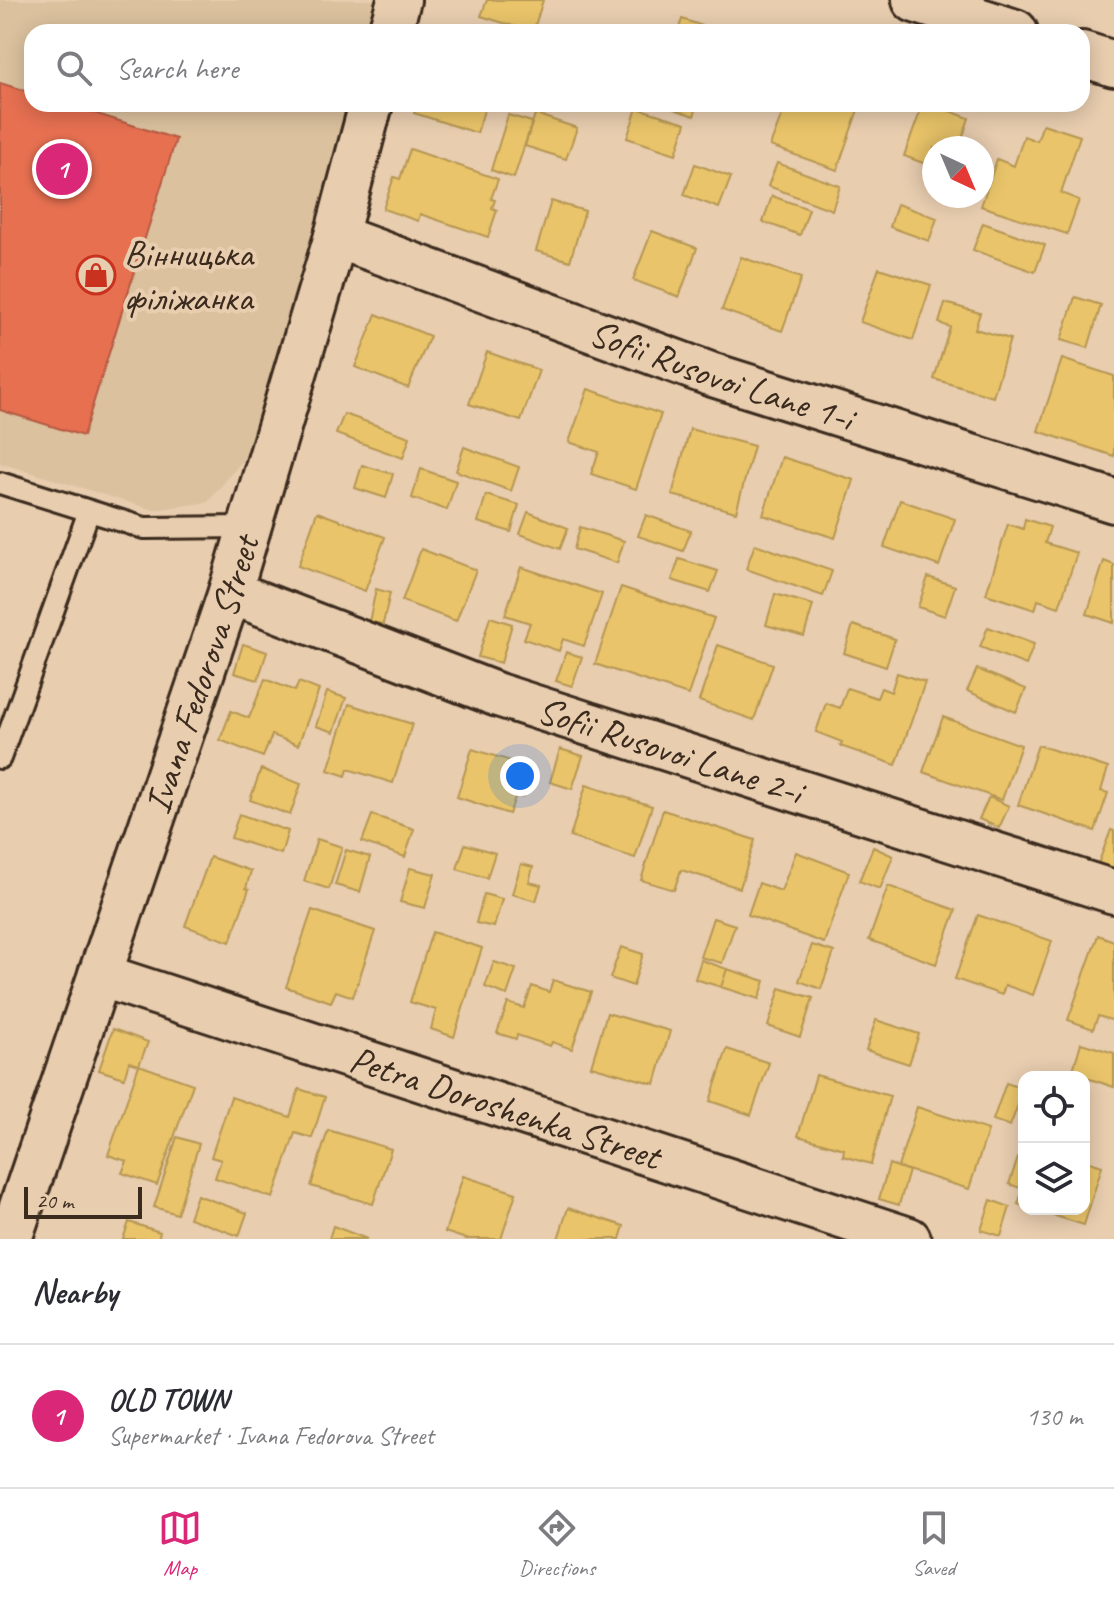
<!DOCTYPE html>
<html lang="en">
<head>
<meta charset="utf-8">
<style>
  body { margin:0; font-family:Caveat,sans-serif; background:#f2f2f3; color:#2b2b33 }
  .controls { position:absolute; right:24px; bottom:24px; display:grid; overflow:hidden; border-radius:16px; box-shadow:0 4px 20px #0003 }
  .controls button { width:72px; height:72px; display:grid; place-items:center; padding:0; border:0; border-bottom:2px solid #e1e1e2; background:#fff; color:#2b2b33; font:40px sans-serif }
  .compass { position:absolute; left:922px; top:136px; width:72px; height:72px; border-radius:50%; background:#fff; box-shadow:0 4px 20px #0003; rotate:136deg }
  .scale { position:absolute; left:24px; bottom:20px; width:118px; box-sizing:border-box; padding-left:8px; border:4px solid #3b2a1e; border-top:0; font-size:22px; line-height:28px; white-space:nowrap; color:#3b2a1e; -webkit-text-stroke:6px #e8cdaf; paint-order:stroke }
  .you { position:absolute; left:520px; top:776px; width:28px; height:28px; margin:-20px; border:6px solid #fff; border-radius:50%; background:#1a73e8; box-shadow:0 0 0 12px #1a73e833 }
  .badge { display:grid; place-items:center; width:52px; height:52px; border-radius:50%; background:#db2777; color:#fff; font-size:26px; font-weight:700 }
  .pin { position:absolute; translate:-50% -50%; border:4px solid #fff; box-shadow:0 2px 8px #0006 }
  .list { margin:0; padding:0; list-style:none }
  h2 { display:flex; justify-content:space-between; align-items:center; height:104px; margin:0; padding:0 32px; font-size:34px }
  h2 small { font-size:26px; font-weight:400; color:#7c7c81 }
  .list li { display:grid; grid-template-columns:52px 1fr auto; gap:24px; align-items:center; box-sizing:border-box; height:144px; padding:0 32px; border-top:2px solid #e1e1e2 }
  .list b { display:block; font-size:30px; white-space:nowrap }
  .list p { margin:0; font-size:26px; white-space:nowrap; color:#7c7c81 }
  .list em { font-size:26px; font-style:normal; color:#7c7c81 }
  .icon { flex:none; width:44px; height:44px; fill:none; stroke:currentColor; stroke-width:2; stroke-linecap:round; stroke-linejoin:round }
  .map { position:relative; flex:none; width:1114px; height:1239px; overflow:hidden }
  .search { position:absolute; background:#fff; box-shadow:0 4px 20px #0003; left:24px; right:24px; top:24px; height:88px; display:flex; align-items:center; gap:20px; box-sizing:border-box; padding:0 28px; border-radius:24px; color:#7c7c81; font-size:30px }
  .sheet { height:248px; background:#fff }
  nav { display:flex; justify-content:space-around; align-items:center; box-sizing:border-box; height:112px; border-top:2px solid #e1e1e2; background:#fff; font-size:22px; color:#7c7c81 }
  nav a { display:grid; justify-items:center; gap:4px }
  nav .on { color:#db2777 }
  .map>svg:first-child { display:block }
  .built { fill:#dbc19e }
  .homes { fill:#e9c46a; stroke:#b59653; stroke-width:2 }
  .shops { fill:#e76f51; stroke:#b35a42; stroke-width:2 }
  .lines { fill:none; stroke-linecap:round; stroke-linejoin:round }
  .service-casing { stroke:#3b2a1e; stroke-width:26 }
  .minor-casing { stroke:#3b2a1e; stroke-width:48 }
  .secondary-casing { stroke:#3b2a1e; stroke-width:50 }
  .service { stroke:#e8cdaf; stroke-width:20 }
  .minor { stroke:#e8cdaf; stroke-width:42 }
  .secondary { stroke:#e8cdaf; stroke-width:44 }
  .labels { text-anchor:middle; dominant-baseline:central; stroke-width:8; stroke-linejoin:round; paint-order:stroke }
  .poi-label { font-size:38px; fill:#3b2a1e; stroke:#e8cdaf; text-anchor:start }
  .street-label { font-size:38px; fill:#3b2a1e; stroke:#e8cdaf }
</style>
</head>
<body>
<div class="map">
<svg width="1114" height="1239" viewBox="0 0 1114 1239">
  <rect width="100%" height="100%" fill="#e8cdaf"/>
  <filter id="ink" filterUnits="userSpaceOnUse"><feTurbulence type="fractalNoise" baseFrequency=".0125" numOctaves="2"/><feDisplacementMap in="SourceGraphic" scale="16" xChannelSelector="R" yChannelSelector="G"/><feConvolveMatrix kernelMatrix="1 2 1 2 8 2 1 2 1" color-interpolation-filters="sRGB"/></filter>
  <g filter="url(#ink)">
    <path class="built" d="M0,0h382l-8,32h-342v72h322l-91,332 -55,66 -54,8 -154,-47z"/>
    <path class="homes" d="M487,0h56l-10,32 -52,-16z
      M682,19l38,13h-42z
      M417,104h69l-9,29 -63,-20z
      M662,104h36l-4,12 -32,-11z
      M786,104h74l-23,66 -67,-24z
      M923,104h8l38,14 -10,30h-25v19l-30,-11z
      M637,108l49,15 -10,31 -49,-16z
      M535,114l42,14 -11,31 -41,-13z
      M508,115l24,7 -18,56 -23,-8z
      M1043,124l37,12 -19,57 18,7 -12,34 -86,-28 16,-47 17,7 10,-30 13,5z
      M410,149l88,30 -7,20 4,1 -3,8 5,2 -9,27 -68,-23 -2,7 -35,-12 11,-32 6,2z
      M777,163l63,23 -8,24 -64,-24z
      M695,164l36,13 -12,31 -35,-13z
      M772,196l37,13 -9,26 -37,-13z
      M551,201l34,10 -15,50 -34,-10z
      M897,204l40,14 -8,23 -39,-14z
      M983,223l62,22 -10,27 -62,-22z
      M652,231l45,17 -18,49 -46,-17z
      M741,257l60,21 -19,53 -60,-21z
      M879,268l52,17 -18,55 -53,-18z
      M1075,297l26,8 -13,43 -27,-8z
      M945,303l35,10 -5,16 35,10 -17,58 -59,-18 16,-52 -11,-4z
      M376,314l54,22 -22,52 -53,-21z
      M487,352l52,18 -18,51 -52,-17z
      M1062,359l52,17v80l-76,-25z
      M588,389l73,25 -25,75 -45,-15 8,-22 -30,-10z
      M344,414l66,23 -7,21 -67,-24z
      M690,429l64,17 -18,66 -64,-17z
      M464,447l55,20 -8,24 -55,-20z
      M782,457l72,23 -19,58 -72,-23z
      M362,465l31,9 -7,24 -31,-10z
      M421,469l35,12 -9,29 -35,-12z
      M486,495l33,10 -8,27 -33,-10z
      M900,500l55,19 -16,47 -55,-19z
      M317,512l68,25 -20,54 -67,-25z
      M528,512l40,16 -8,21 -40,-15z
      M646,515l45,16 -8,20 -45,-15z
      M1025,519l25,8 -5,16 32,10 -18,54 -21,-7 -3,10 -49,-16 22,-70 15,5z
      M580,527l44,14 -7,22 -43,-14z
      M755,544l77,27 -9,25 -77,-27z
      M421,549l55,21 -20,51 -54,-20z
      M679,559l39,12 -8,21 -38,-12z
      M1104,561l10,4v58l-27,-9z
      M521,567l81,27 -18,52 -21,-7 -4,12 -35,-12 6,-16 -25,-8z
      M928,577l27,9 -10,30 -27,-9z
      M621,587l93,31 -26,77 -93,-31z
      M376,589l14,4 -7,31 -14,-2z
      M775,594l38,11 -9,31 -38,-11z
      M490,617l22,7 -11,39 -23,-6z
      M853,625l42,14 -9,28 -42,-14z
      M988,627l46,17 -8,21 -46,-18z
      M243,644l24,8 -9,28 -24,-7z
      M718,645l55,19 -19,56 -55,-19z
      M566,652l16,5 -10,29 -16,-5z
      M977,669l49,20 -10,23 -49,-21z
      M897,673l28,9 -29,83 -56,-19 2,-4 -26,-10 10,-29 14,5 7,-20 30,10 4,-10 10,4z
      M265,679l30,12 4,-9 20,8 -21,55 -26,-10 -9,22 -43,-17 11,-29 18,7z
      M327,692l19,6 -12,34 -18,-6z
      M349,704l63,20 -19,59 -45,-14 -2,7 -18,-6z
      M943,717l78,28 -19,55 -79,-28z
      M1038,745l70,23 -7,23 7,2 -13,38 -77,-26z
      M472,749l52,16 -2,9 7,3 -7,20 -6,-2 -7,19 -52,-17z
      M560,749l23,7 -11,33 -22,-7z
      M261,769l40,15 -11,31 -40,-15z
      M586,785l66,21 -17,52 -65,-21z
      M989,797l20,9 -10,22 -20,-9z
      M663,810l92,30 -15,48 -59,-18 -7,20 -33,-10z
      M239,814l49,17 -7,23 -50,-16z
      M372,815l42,14 -9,28 -43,-15z
      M1111,830l3,1v39l-16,-6z
      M317,839l25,8 -13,42 -25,-8z
      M465,844l30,9 -8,25 -30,-9z
      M873,847l20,9 -13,33 -21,-8z
      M346,850l24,7 -10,35 -25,-7z
      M796,852l53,20 -25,71 -76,-28 11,-32 22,8z
      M210,857l41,14 -5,17 3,1 -19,53 -45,-16z
      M521,864l12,3 -4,15 12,3 -5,16 -24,-7z
      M410,868l25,6 -10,34 -25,-6z
      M888,886l68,24 -20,54 -67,-24z
      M484,894l18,5 -8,28 -18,-4z
      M312,910l63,21 -22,66 -17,-6 -5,11 -45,-15z
      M978,915l74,26 -19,54 -28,-10 -3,10 -47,-16z
      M713,918l22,7 -13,38 -22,-6z
      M432,932l50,16 -28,89 -23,-8 5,-19 -26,-8z
      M1098,935l16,6v80l-16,-5 -5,13 -25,-9z
      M812,945l22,7 -13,37 -22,-8z
      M621,947l22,7 -10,32 -23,-8z
      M701,960l26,9 -6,18 -26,-8z
      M494,962l22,7 -9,26 -22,-8z
      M727,969l38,12 -6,18 -38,-12z
      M553,980l38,12 -19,57 -20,-7 -2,4 -33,-11 -1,4 -19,-6 11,-30 16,5 8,-22 17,6z
      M780,988l33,10 -13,39 -32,-11z
      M607,1013l63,18 -15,53 -64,-18z
      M876,1020l43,14 -10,30 -43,-14z
      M113,1029l35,13 -9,23 -10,-3 -5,16 -25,-8z
      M1081,1043l33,10v34l-42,-14z
      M727,1049l42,14 -18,52 -41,-14z
      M139,1065l54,19 -36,101 -35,-12 5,-12 -19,-6z
      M816,1075l74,21 -19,68 -28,-8 1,-7 -46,-13z
      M1006,1083l18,6 -14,37 -17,-6z
      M299,1089l26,8 -13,41 -17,-5 -22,65 -58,-20 6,-18 -10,-3 20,-60 59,20z
      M917,1107l71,23 -19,59 -71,-22z
      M328,1130l63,19 -18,55 -62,-18z
      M177,1137l22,7 -22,70 -23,-7z
      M1018,1158l6,2v46l-6,-2 5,-15 -14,-5z
      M1084,1160l18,6 -18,59 -51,-16h51z
      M889,1164l20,7 -10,34 -20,-6z
      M463,1176l53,17 -15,46h-35l-21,-7z
      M197,1195l50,18 -8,23 -50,-18z
      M991,1200l19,7 -9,29 -20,-6z
      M568,1208l56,18 -4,13h-62z
      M129,1222l31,10 -2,7h-35z
      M333,1226l34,13h-38z"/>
    <path class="shops" d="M0,83l32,10v11h34l110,35 -93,297 -83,-26z"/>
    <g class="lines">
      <g class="service-casing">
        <path id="service" d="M0,483l144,45 105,-1
          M0,758l89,-247"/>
      </g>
      <g class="minor-casing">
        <g id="minor">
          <path d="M390,32l9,-32"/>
          <path id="s1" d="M336,236l374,138 404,127"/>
          <path id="s2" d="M230,592l268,103 616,197"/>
          <path id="s3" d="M100,975l809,264"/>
          <path id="s4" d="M10,1239l220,-647 106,-356 35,-132"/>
        </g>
      </g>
      <g class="secondary-casing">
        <path id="secondary" d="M915,0l100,32
          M1082,54l32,10"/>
      </g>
      <use href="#service" class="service"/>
      <use href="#minor" class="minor"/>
      <use href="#secondary" class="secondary"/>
    </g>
  </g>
  <defs>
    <g id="shop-ring" transform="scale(2)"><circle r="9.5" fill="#e8cdaf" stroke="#c8321e" stroke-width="1.5"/><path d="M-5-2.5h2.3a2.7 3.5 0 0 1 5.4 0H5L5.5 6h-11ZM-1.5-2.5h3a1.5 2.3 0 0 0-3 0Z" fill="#c8321e"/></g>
  </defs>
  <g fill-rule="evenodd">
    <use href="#shop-ring" x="96" y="275"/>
  </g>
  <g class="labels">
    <g class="poi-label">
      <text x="124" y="253">Вінницька<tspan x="124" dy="44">філіжанка</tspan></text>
    </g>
    <g class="street-label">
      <text stroke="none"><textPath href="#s1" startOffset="410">Sofii Rusovoi Lane 1-i</textPath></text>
      <text stroke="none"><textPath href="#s4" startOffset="596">Ivana Fedorova Street</textPath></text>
      <text stroke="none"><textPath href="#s2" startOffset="468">Sofii Rusovoi Lane 2-i</textPath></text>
      <text stroke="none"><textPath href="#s3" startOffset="426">Petra Doroshenka Street</textPath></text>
    </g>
  </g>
</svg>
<div class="controls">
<button><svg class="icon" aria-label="locate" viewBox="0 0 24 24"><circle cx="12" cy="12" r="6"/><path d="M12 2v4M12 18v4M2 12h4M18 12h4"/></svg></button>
<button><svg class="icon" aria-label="layers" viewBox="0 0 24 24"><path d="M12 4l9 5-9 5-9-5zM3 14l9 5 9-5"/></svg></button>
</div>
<svg class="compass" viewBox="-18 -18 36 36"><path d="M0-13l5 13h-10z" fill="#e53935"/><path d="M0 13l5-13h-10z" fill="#7c7c81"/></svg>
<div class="scale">20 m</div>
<div class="you"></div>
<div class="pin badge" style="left:62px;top:169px">1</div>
<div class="search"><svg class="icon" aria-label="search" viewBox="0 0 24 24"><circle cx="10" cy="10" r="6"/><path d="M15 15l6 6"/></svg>Search here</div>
</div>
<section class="sheet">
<h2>Nearby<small></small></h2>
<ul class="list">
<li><span class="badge">1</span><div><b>OLD TOWN</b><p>Supermarket · Ivana Fedorova Street</p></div><em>130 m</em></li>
</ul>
</section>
<nav>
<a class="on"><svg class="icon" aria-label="map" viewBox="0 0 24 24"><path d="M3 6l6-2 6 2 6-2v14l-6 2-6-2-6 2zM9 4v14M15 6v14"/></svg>Map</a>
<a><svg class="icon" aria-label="directions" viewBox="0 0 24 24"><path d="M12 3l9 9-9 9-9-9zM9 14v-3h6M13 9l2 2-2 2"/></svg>Directions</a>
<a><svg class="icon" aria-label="saved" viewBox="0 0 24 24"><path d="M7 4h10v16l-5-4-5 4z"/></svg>Saved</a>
</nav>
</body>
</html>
